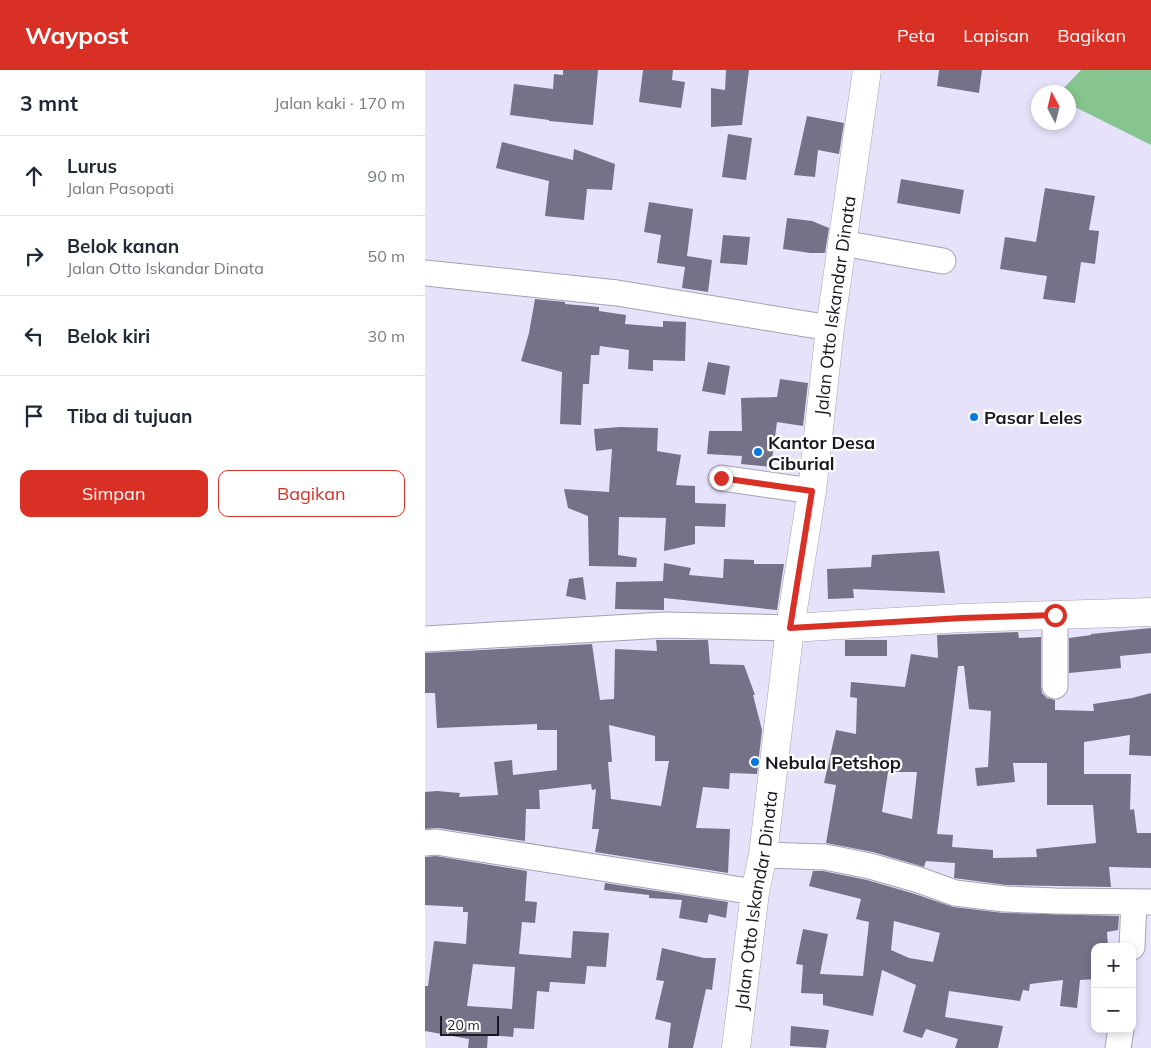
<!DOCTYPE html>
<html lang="id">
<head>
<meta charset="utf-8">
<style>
  body { margin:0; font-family:Mulish,sans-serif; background:#f6f6f7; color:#1f2937 }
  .controls { position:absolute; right:15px; bottom:15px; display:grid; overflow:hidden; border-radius:10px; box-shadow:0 2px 8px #0003 }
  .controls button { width:45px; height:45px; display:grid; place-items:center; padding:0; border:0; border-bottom:1px solid #e0e1e3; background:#fff; color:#1f2937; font:25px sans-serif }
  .compass { position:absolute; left:606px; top:15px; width:45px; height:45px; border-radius:50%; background:#fff; box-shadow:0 2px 8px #0003; rotate:353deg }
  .scale { position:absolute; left:15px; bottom:12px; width:59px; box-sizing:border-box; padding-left:5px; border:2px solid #191821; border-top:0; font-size:14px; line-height:18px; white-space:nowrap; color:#191821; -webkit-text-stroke:4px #fff; paint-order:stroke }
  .stop { position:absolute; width:15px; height:15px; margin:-11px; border:4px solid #d93025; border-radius:50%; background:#fff }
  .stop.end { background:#d93025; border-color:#fff; box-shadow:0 1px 5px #0008 }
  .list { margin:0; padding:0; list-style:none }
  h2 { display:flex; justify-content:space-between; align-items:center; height:65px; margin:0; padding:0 20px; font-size:21px }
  h2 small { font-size:16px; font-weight:400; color:#747a83 }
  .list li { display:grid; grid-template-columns:32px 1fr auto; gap:15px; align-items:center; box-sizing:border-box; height:80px; padding:0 20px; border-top:1px solid #e0e1e3 }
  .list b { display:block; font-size:19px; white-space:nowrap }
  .list p { margin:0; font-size:16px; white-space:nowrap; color:#747a83 }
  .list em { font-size:16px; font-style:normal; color:#747a83 }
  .actions { display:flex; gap:10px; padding:15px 20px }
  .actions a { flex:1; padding:11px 0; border:1px solid #d93025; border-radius:10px; text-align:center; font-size:18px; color:#d93025 }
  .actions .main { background:#d93025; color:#fff }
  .icon { flex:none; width:28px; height:28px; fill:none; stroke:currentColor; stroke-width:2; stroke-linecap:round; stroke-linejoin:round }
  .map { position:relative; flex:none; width:726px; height:978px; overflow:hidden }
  header { display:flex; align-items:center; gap:30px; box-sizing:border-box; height:70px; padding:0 25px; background:#d93025; color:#fff }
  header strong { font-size:24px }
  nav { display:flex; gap:28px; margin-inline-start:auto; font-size:18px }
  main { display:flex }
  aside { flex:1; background:#fff }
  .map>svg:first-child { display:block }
  .green { fill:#86c58f }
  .building { fill:#757288; fill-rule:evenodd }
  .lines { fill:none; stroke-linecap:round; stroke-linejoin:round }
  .minor-casing { stroke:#a4a1b8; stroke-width:27 }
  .major-casing { stroke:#a4a1b8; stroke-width:29 }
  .minor { stroke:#fff; stroke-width:25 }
  .major { stroke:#fff; stroke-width:28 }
  .route { stroke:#d93025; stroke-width:6 }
  .poi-dot { fill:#0778df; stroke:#fff; stroke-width:2 }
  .labels { text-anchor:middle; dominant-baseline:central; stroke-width:4.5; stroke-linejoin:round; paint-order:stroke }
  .street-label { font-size:18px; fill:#191821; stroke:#fff }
  .poi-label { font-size:18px; font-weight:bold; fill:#191821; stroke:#fff; text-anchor:start }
</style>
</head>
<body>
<header>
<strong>Waypost</strong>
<nav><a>Peta</a><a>Lapisan</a><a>Bagikan</a></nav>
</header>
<main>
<aside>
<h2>3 mnt<small>Jalan kaki · 170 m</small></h2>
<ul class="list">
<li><svg class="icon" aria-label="ahead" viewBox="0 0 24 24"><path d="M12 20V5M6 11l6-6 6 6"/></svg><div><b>Lurus</b><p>Jalan Pasopati</p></div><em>90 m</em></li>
<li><svg class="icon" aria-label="right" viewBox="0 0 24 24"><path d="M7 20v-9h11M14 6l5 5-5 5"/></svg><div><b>Belok kanan</b><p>Jalan Otto Iskandar Dinata</p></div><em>50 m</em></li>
<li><svg class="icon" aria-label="left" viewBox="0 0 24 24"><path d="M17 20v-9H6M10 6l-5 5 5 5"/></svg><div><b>Belok kiri</b></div><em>30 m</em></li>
<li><svg class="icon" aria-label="arrive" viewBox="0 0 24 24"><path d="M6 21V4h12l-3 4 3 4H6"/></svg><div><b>Tiba di tujuan</b></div></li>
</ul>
<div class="actions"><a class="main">Simpan</a><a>Bagikan</a></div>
</aside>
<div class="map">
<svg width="726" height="978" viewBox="0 0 726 978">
  <rect width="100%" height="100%" fill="#e5e2fa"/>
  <path class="green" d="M656,0h70v75l-82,-41v-12h-9z"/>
  <path class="building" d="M138,0h35l-5,55 -44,-4v-1l-39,-5 4,-31 39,5 1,-15 9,1z
    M218,0h30l-1,10 13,2 -4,26 -42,-6z
    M301,0h23l-7,55 -31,2v-39l14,2z
    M514,0h43l-3,23 -42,-7z
    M382,46l37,7 -5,31 -21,-4 -3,27 -21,-2z
    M303,64l24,4 -6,42 -24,-3z
    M77,72l71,18 1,-11 41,15 -3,26 -25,-1 -3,31 -39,-4 4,-35 -53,-13z
    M476,109l63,11 -4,24 -63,-11z
    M620,118l50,8 -6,34 10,1 -4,33 -14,-2 -6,41 -32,-4 4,-23 -47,-7 5,-32 31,5z
    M224,132l44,7 -6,47 25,4 -4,32 -26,-4 3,-21 -28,-4 4,-28 -17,-3z
    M362,148l25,3 17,7 -4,25h-15l-27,-4z
    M298,165l27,2 -3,28 -27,-2z
    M110,229l30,3v2l34,3v4l27,4 -1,9 38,3v-6l23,1 -1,39 -32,-1v11l-25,-2 1,-19 -29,-4 -1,9h-8l-2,29h-6l-2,41 -21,-1 2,-52 -41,-11 8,-28z
    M283,292l22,4 -5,29 -23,-4z
    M355,309l28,4 -5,43 -26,-4 -6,45 -30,-3 1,-8 -35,-2 2,-23h33l-1,-33 36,-1z
    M195,357l38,1 -1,23 24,4 -5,30 19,1v17l31,1 -1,23 -30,-1v18l-31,7 2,-33 -47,-1 -1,38 19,3 -1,9 -47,-1 -1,-50 -20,-8 -4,-19 45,3 3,-43 -16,2 -2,-22z
    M514,481l6,42 -92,-4 1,9 -26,1 -1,-30 44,-2 1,-12z
    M299,489l30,1v4h30l-7,46 -113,-12v12l-49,-1 1,-27 47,-1 1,-18 27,5 -2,7 34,3z
    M158,507l3,23 -20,-4 3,-17z
    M726,558v25l-31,3 1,12 -52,5v-35l22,-3v-1z
    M593,562l1,6 22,-1v49l1,7 5,5 8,2v10l39,1 -1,-7 39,-6 19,-5v63l-22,-1 1,-20 -46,7v32h47l-1,36 4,-1 3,24h14v35l-42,-1 2,20 -105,-2 -52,-7 1,-15 -29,-2 -2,6 -51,-15 -47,-9 10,-58 -12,-2 12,-53 20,4 1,-36 -7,-1 1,-15 54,5 6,-33 27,4 -1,-23zM533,596h6l5,43 22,2 -3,56 -13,1 2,18 38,-4 -2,-19h34v42h46l3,38 -60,6 1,8 -44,1v-8l-41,-3 1,-12 -16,-1zM463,702h29l-5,47 -30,-7z
    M231,570h52l2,24 34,1 11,30h-2l9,35 -5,44 -27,-1 -1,16 -26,-2 -7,41 34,1 -2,44 -133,-21 4,-23h-7l4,-40 -4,1 -1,-6 -52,6 1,19h-14l-1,32 -87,-13 -13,1v-37l12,-1 23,2 -1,4 39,-2 -4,-33 18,-2 1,15 44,-5v-40h-20v-6l-100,4 -2,-35h-10v-40l167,-9 8,56 14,-1 1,-50 42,2zM184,655l46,11v25h14l-8,45 -50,-7 -3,-37h4z
    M420,570h42v16h-42z
    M11,786l91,15 -2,30 12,1 -2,21 -13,-1 -3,32 52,4 2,-27 36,2 -3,34 -19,-1 -2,18 -35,-2 -1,10 -12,-1 -3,38 -20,-1 -1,9 -25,-2 -1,13h-19l1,-9 -44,-8v-45h3l6,-45 32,3 2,-32h-5v-5l-38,-2v-48zM48,894l42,3 -3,42 -45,-3z
    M388,801h10l44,9 48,14 38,13 51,6 115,3 -1,14 -11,2 1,15h-13v32l-15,1 -3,28 -17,-2 3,-26 -33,4 -1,7 -6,-1 -3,11 -71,-10 -4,26 58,9 -5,22h-43l3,-9 -32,-10 -4,9 -19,-6 13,-47 -34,-15 -9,46 -50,-11v-11l-22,-1 2,-28 -7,-1 7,-35 25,5 -8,40 43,2 6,-54 -13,-3 5,-20 -52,-13zM469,851l46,12 -7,29 -24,-4 -18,-8z
    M180,813l123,19 -2,16 -17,-4 -2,9 -28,-5 3,-18 -33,-2v-3l-45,-5z
    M237,878l42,10h12l-4,32 -6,-1 -13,59h-25l3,-25 -16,-4 9,-38 -8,-1z
    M366,956l38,4 -3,18 -36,-2z"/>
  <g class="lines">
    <g class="minor-casing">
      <path id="minor" d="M417,173l101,18
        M0,203l192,20 213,35
        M296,408l91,13
        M630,545v71
        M0,569l240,-14 125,3
        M0,773l11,-1 319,50
        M338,785l62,2 45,9 49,14 36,13 50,6 51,2 95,1
        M707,877l2,-45
        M693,978l3,-19"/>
    </g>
    <g class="major-casing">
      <g id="major">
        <path d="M365,558l172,-10 189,-6"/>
        <path id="s1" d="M311,978l19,-156 8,-37 27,-227 22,-137 18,-163 37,-258"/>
      </g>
    </g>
    <use href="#minor" class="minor"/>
    <use href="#major" class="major"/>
  </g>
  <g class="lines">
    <path class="route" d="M296,408l91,13 -22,137 172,-10 93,-3"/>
  </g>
  <g class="poi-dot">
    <circle cx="549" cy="347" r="5"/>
    <circle cx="333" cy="382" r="5"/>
    <circle cx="330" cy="692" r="5"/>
  </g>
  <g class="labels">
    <g class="street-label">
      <text stroke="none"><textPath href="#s1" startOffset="749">Jalan Otto Iskandar Dinata</textPath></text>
      <text stroke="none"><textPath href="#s1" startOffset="149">Jalan Otto Iskandar Dinata</textPath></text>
    </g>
    <g class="poi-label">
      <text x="559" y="347">Pasar Leles</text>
      <text x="343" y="372">Kantor Desa<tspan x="343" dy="21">Ciburial</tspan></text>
      <text x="340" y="692">Nebula Petshop</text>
    </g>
  </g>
</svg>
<div class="controls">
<button>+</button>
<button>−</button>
</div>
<svg class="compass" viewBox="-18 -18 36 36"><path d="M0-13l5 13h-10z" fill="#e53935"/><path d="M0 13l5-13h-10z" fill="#747a83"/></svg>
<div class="scale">20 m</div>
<div class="stop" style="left:630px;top:545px"></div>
<div class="stop end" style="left:296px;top:408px"></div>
</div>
</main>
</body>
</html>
